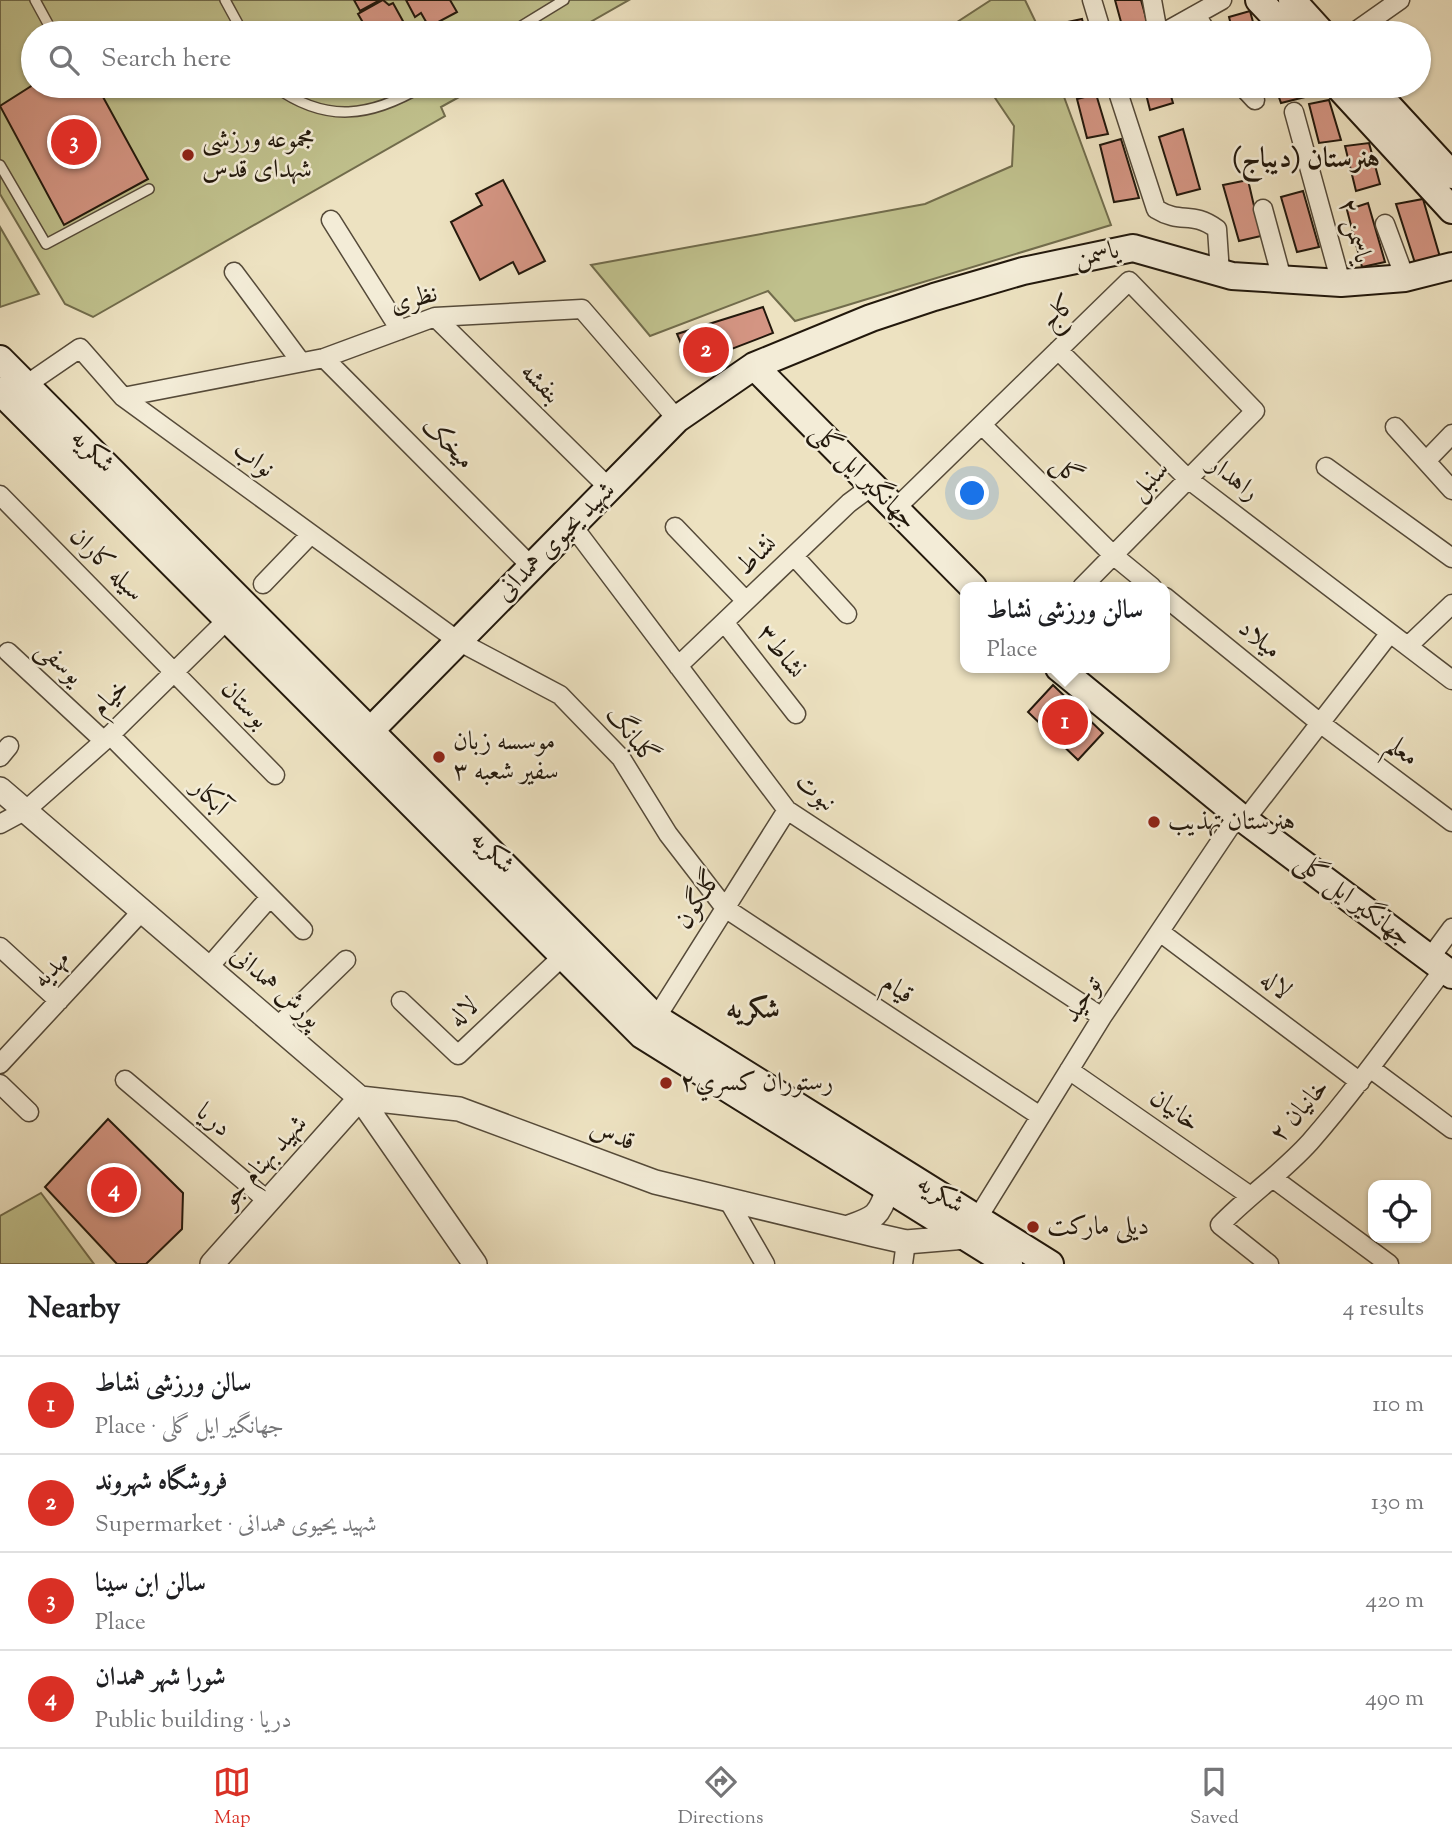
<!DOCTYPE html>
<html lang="en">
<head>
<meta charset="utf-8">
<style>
  body { margin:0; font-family:"Sorts Mill Goudy",Amiri,serif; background:#f6f6f6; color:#202124 }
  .controls { position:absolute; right:21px; bottom:21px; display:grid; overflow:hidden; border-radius:14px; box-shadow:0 2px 5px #0004 }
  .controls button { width:63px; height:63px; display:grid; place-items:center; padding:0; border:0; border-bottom:2px solid #e0e0e0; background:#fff; color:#202124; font:35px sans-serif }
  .you { position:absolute; left:973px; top:494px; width:24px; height:24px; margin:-18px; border:5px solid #fff; border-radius:50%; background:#1a73e8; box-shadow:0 0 0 10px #1a73e833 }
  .badge { display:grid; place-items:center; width:46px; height:46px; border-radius:50%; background:#d93025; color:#fff; font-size:23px; font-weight:700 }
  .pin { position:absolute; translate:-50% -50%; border:4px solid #fff; box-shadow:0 2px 7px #0006 }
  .popup { position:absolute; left:960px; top:582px; width:210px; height:91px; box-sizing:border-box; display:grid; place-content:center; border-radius:14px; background:#fff; filter:drop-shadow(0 2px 5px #0005); font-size:23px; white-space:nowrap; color:#757577 }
  .popup b { font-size:26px; color:#202124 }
  .popup::after { content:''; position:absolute; left:50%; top:100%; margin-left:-14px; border:14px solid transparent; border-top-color:#fff }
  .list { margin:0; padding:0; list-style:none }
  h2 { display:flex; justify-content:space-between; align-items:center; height:91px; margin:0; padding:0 28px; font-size:30px }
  h2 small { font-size:23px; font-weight:400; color:#757577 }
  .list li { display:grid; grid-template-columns:46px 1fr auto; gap:21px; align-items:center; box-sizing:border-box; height:98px; padding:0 28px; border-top:2px solid #e0e0e0 }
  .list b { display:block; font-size:26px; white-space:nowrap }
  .list p { margin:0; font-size:23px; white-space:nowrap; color:#757577 }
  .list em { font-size:23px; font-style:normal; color:#757577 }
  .icon { flex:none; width:38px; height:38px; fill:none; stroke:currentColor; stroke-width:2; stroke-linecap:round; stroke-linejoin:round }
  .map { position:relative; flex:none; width:1452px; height:1264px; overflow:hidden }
  .search { position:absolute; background:#fff; box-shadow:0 2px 5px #0004; left:21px; right:21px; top:21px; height:77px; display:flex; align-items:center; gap:18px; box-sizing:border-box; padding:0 24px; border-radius:38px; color:#757577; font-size:26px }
  .sheet { height:483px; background:#fff }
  nav { display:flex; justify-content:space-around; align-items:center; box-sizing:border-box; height:98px; border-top:2px solid #e0e0e0; background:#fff; font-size:19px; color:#757577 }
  nav a { display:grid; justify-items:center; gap:4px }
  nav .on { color:#d93025 }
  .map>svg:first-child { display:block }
  .green { fill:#c0c18d; stroke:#716c4c; stroke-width:2 }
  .building { fill:#d49583; stroke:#22180c; stroke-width:2 }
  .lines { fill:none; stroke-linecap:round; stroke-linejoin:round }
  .service-casing { stroke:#554a39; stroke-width:12 }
  .minor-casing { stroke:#554a39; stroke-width:21 }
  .tertiary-casing { stroke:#554a39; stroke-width:26 }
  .secondary-casing { stroke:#22180c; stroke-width:30 }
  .service { stroke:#f3ecd7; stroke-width:9 }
  .minor { stroke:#f3ecd7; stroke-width:18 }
  .tertiary { stroke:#f3ecd7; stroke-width:23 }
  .secondary { stroke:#f3ecd7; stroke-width:26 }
  .poi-dot { fill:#8f2418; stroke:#f3ecd7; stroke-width:2.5 }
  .labels { text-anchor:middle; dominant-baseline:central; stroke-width:5; stroke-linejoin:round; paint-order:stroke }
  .poi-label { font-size:26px; fill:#22180c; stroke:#f3ecd7; text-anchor:start }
  .street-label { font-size:26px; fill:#22180c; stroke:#f3ecd7 }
  .neighbourhood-label { font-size:28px; font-weight:bold; fill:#22180c; stroke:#f3ecd7 }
</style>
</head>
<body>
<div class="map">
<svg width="1452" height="1264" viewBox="0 0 1452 1264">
  <rect width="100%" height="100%" fill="#ede2c1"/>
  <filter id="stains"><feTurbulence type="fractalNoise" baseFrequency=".00286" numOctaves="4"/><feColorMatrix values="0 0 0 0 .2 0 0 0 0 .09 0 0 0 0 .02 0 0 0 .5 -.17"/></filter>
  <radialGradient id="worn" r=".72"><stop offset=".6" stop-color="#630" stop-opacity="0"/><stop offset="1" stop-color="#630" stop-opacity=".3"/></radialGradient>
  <path class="green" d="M0,0h629l-58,33h-538v53h446l-38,21 4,9 -352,201 -28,-13 -65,-110z
    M991,0h34l16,33h-89l-4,-5z
    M987,86h73l51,139 -316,96 -27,-30 -118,45 -59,-71 334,-61 87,-38 2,-40z
    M0,227l39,67 -39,13z
    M41,1193l53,71h-94v-48z"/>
  <path class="building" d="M354,0h26l-20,11z
    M383,0l6,5 4,-2 11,20 -17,10h-18l-11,-19z
    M406,0h44l7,12 -28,15 -8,-14 -6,4z
    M1115,0h26l9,32 -26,1z
    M1250,11l6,22h-23l-4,-16z
    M1082,19l4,14h-26l-2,-9z
    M33,85l64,1 51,93 -84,46 -64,-119z
    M1144,86h24l5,17 -23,7z
    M1275,86h26l4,11 -24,6z
    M1096,94l12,40 -21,4 -10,-39z
    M1329,100l12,40 -22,3 -10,-39z
    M1183,129l17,60 -23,6 -18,-58z
    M1121,139l18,59 -25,4 -14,-57z
    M1369,143l11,41 -24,7 -11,-45z
    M503,180l42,81 -26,13 -6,-12 -33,18 -29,-58 31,-17 -6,-11z
    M1248,180l13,56 -22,5 -16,-56z
    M1303,191l16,56 -22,5 -16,-55z
    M1423,199l17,58 -25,6 -19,-59z
    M1368,203l17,59 -23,5 -15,-57z
    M763,307l10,26 -83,32 -13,-31z
    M1053,685l50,48 -25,27 -50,-48z
    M108,1119l75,74 -1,36 -36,35h-29l-72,-77z"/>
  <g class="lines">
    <g class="service-casing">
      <path id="service" d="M35,0l18,33
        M225,0l18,33
        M510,33l54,-33
        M274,86c52,38 97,31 149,0
        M0,165l46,79 103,-55"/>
    </g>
    <g class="minor-casing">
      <path id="minor" d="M1092,0l10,33
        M1152,0l6,33
        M1197,16l10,17
        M1163,33l59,-33
        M1353,33l47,-33
        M1116,86l40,123c26,16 35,1 61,20l3,44
        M1242,86l13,14
        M1294,112l47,171
        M1263,209l19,70
        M331,220l69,110
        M1385,224l20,54
        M234,272l67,90
        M435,317l174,171
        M1058,350l130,129 264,201
        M324,358l208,209
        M26,385l54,-37 43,49 335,244 102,54 61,63 47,76 57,74 315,208
        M123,397l201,-39 111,-41 147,-8 95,110
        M982,425l131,130 39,32
        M1395,427l57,63
        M1426,461l26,-27
        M1326,467l126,91
        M0,495l275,280
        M895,509l234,-228 126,130 -173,176
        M572,525l215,285 315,207
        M675,527l71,74
        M794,556l53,58
        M263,584l48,-50
        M1165,597l155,126 132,99
        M724,622l72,92
        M1408,646l44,-42
        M8,652l96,89
        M678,666l171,-163 23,-17
        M110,735l193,195
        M0,757l9,-11
        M1245,820l145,-187
        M0,824l26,-14 78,-69 124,-122
        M1160,932l200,150
        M0,947l59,54
        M1430,958l22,-30
        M208,968l62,-71
        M401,1001l57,54 105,-99
        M656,1018l131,-208
        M277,1027l69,-67
        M0,1064l142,-153
        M1370,1068l82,61
        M1069,1070l180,125
        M125,1080l143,121
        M0,1084l29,28
        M1274,1179l115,85
        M728,1200l37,64
        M977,1219l125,-202 136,-202
        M903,1264l3,-22
        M1269,1264l-49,-39c29,-30 62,-52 90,-83 48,-55 90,-115 134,-173"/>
    </g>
    <g class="tertiary-casing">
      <path id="tertiary" d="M0,789l360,309 115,166
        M360,1098l99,11 196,73 220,53 31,7 60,-5
        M846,1228c28,-10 33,-10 42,-40
        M212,1264l148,-166"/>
    </g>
    <g class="secondary-casing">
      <path id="secondary" d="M1259,0l31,33
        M1292,0l30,33
        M1338,86l114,124
        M1370,86l82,89
        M0,359l656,659 394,246
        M754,366l219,221
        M0,391l642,644 367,229
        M1059,668l179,147 214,160
        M370,731l307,-312 77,-53 117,-48 63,-21 89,-26 110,-23 99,28 109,7 64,-5 47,-12"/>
    </g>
    <use href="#service" class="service"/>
    <use href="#minor" class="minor"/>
    <use href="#tertiary" class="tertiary"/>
    <use href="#secondary" class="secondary"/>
  </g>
  <g class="poi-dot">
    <circle cx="188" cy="155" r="7"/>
    <circle cx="439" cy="757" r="7"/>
    <circle cx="1154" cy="822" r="7"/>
    <circle cx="666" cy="1083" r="7"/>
    <circle cx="1033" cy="1227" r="7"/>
  </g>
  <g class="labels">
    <g class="poi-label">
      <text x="202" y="140">مجموعه ورزشی<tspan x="202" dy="30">شهدای قدس</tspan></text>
      <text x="453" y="742">موسسه زبان<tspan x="453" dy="30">سفیر شعبه ۳</tspan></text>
      <text x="1168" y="822">هنرستان تهذیب</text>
      <text x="680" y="1083">رستوران کسري٢</text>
      <text x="1047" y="1227">دیلی مارکت</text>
    </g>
    <g class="street-label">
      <text transform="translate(1354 231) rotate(75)">یاسمن ۲</text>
      <text transform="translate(1097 255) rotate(-12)">یاسمن</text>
      <text transform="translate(414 300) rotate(-15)">نظری</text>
      <text transform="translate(1059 313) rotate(-44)">کاج</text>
      <text transform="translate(540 384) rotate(45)">بنفشه</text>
      <text transform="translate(447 444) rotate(45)">میخک</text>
      <text transform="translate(92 452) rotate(45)">شکریه</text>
      <text transform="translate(253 460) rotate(36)">نواب</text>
      <text transform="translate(1066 471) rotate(45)">گل</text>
      <text transform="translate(863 477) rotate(45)">جهانگیر ایل گلی</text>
      <text transform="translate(1233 479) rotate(38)">راهدار</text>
      <text transform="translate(1150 481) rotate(-45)">سنبل</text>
      <text transform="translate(556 542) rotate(-45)">شهید یحیوی همدانی</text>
      <text transform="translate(757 556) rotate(-43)">نشاط</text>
      <text transform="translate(106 565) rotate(45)">سیله کاران</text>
      <text transform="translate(1259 640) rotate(39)">میلاد</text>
      <text transform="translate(780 652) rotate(52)">نشاط۳</text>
      <text transform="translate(59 663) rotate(43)">یوسفی</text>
      <text transform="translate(111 698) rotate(-45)">خیام</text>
      <text transform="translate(244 705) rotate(46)">بوستان</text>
      <text transform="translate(631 736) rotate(51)">گلبانگ</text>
      <text transform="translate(1402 752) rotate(37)">معلم</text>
      <text transform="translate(815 793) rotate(40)">نبوت</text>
      <text transform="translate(209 798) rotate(45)">آبکار</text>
      <text transform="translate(492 853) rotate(45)">شکریه</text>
      <text transform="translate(699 900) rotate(-58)">گلگون</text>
      <text transform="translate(1353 901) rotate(37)">جهانگیر ایل گلی</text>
      <text transform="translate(52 970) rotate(-47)">مهدیه</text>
      <text transform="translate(1275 986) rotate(37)">لاله</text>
      <text transform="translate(275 988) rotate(41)">پورش همدانی</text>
      <text transform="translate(897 990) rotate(33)">قیام</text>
      <text transform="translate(1083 1000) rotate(-57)">توحید</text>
      <text transform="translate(464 1013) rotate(-43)">لاله</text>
      <text transform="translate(1174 1111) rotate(35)">خانیان</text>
      <text transform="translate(1300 1111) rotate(-49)">خانیان ۲</text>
      <text transform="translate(213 1121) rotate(40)">دریا</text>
      <text transform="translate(612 1136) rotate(21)">قدس</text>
      <text transform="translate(265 1162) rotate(-48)">شهید بهنام جو</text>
      <text transform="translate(940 1195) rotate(32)">شکریه</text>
    </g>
    <g class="neighbourhood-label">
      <text x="1306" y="160">(هنرستان (دیباج</text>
      <text x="753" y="1011">شکریه</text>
    </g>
  </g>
  <rect width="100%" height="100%" filter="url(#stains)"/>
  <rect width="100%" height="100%" fill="url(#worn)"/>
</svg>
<div class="controls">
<button><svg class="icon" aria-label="locate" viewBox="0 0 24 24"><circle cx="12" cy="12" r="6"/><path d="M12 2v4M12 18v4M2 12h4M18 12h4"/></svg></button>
</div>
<div class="you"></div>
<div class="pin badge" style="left:1065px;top:722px">1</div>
<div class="popup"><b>سالن ورزشی نشاط</b>Place</div>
<div class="pin badge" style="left:706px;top:350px">2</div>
<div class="pin badge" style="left:74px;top:142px">3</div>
<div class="pin badge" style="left:114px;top:1190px">4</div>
<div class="search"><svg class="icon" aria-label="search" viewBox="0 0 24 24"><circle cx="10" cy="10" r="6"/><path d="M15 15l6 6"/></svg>Search here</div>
</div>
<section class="sheet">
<h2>Nearby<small>4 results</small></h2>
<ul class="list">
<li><span class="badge">1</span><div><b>سالن ورزشی نشاط</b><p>Place · جهانگیر ایل گلی</p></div><em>110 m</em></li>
<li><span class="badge">2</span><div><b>فروشگاه شهروند</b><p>Supermarket · شهید یحیوی همدانی</p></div><em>130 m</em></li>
<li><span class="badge">3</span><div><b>سالن ابن سینا</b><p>Place</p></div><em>420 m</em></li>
<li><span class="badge">4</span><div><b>شورا شهر همدان</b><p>Public building · دریا</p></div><em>490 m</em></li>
</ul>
</section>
<nav>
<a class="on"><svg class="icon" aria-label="map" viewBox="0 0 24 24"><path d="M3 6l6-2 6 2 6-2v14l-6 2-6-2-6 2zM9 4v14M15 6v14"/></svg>Map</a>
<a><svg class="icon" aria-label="directions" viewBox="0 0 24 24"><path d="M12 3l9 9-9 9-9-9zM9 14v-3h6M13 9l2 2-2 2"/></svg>Directions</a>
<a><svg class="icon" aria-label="saved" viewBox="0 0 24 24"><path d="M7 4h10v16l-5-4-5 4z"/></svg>Saved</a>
</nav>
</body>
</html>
